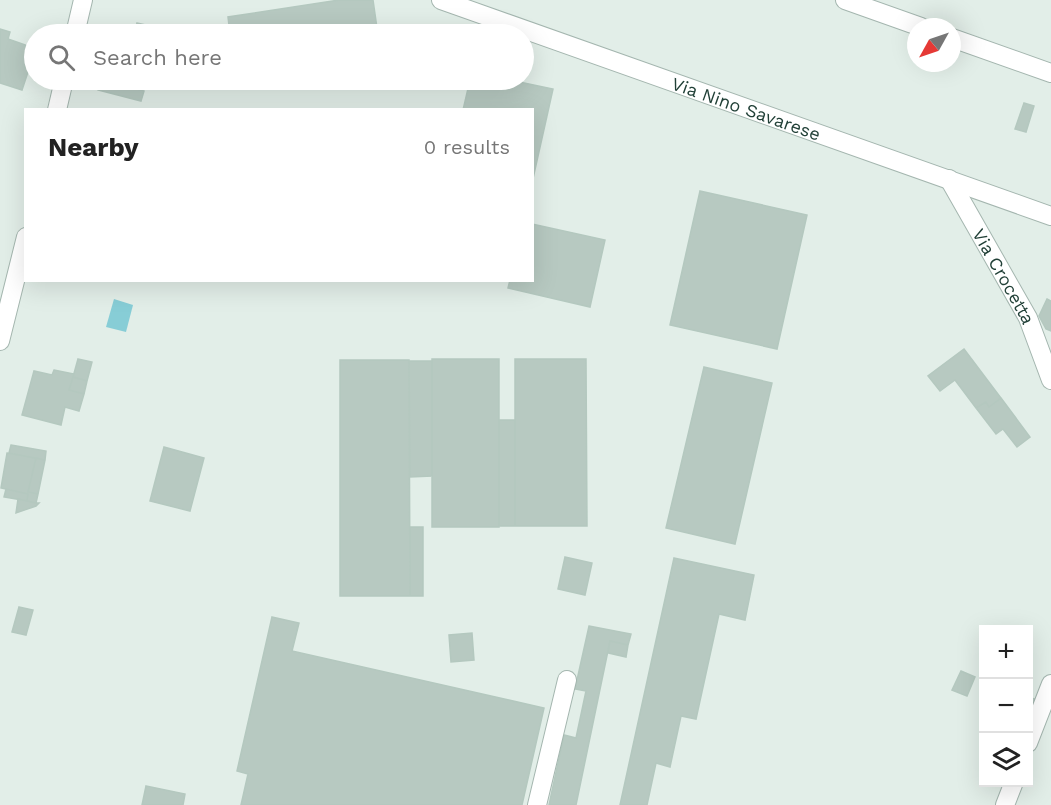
<!DOCTYPE html>
<html lang="en">
<head>
<meta charset="utf-8">
<style>
  body { margin:0; font-family:"Work Sans",sans-serif; background:#f6f6f6; color:#222 }
  .controls { position:absolute; right:18px; bottom:18px; display:grid; overflow:hidden; border-radius:0px; box-shadow:0 6px 24px #0002 }
  .controls button { width:54px; height:54px; display:grid; place-items:center; padding:0; border:0; border-bottom:2px solid #e0e0e0; background:#fff; color:#222; font:30px sans-serif }
  .compass { position:absolute; left:907px; top:18px; width:54px; height:54px; border-radius:50%; background:#fff; box-shadow:0 6px 24px #0002; rotate:230deg }
  .list { margin:0; padding:0; list-style:none }
  h2 { display:flex; justify-content:space-between; align-items:center; height:78px; margin:0; padding:0 24px; font-size:26px }
  h2 small { font-size:20px; font-weight:400; color:#767676 }
  .icon { flex:none; width:33px; height:33px; fill:none; stroke:currentColor; stroke-width:2; stroke-linecap:round; stroke-linejoin:round }
  .map { position:relative; flex:none; width:1051px; height:805px; overflow:hidden }
  .search { position:absolute; background:#fff; box-shadow:0 6px 24px #0002; left:24px; top:24px; width:510px; height:66px; display:flex; align-items:center; gap:15px; box-sizing:border-box; padding:0 21px; border-radius:33px; color:#767676; font-size:22px }
  .panel { position:absolute; background:#fff; box-shadow:0 6px 24px #0002; left:24px; top:108px; width:510px; height:174px; border-radius:0px }
  .map>svg:first-child { display:block }
  .water { fill:#87cdd6 }
  .building { fill:#b7c9c1; stroke:#b4c8bf; stroke-width:1.5 }
  .lines { fill:none; stroke-linecap:round; stroke-linejoin:round }
  .minor-casing { stroke:#a4b6af; stroke-width:20 }
  .minor { stroke:#fff; stroke-width:18 }
  .labels { text-anchor:middle; dominant-baseline:central; stroke-width:6; stroke-linejoin:round; paint-order:stroke }
  .street-label { font-size:18px; fill:#214037; stroke:#f3faf6 }
</style>
</head>
<body>
<div class="map">
<svg width="1051" height="805" viewBox="0 0 1051 805">
  <rect width="100%" height="100%" fill="#e2eee8"/>
  <path class="water" d="M114,299l19,6 -7,27 -20,-5z"/>
  <path class="building" d="M339,0h34l4,28 -42,6h-105l-2,-17z
    M137,23l22,5 -2,6h-23z
    M0,29l10,3 -2,7 23,8 -6,20 4,2 -7,21 -22,-7z
    M100,80h28l11,2 -2,7 7,2 -3,10 -43,-11z
    M470,80h40l43,9 -21,94v-73h-69z
    M1024,103l10,3 -8,26 -11,-3z
    M700,191l107,24 -30,134 -107,-24z
    M532,224l73,16 -15,67 -82,-19 2,-8h22z
    M1047,299l4,2v30l-5,-2 -7,-13z
    M964,349l37,49 -12,9 -3,-5 -10,6 -21,-28 -15,11 -12,-15z
    M78,359l14,3 -5,19 -14,-4z
    M432,359h67v168h-67z
    M515,359h71l1,167h-72z
    M340,360h69l1,236h-70z
    M409,361h23v115l-22,1z
    M704,367l68,16 -37,161 -69,-16z
    M54,370l20,4 -5,16 15,4 -5,17 -14,-4 -4,18 -39,-10 12,-44 18,4z
    M73,377l14,4 -3,13 -15,-4z
    M1001,398l29,39 -13,10 -14,-18 -7,5 -20,-26 10,-6 3,5z
    M499,420h16v106h-16z
    M11,445l35,6 -1,9 -36,-7z
    M164,447l40,11 -14,53 -40,-10z
    M7,453l29,5 -8,34 10,2 -2,9 -9,-2 1,-7 -27,-6z
    M36,458l9,2 -7,34 -10,-2z
    M6,489l22,5 -1,7 -23,-4z
    M18,499l18,4h3l-3,3 -20,7z
    M410,527h13v69h-13z
    M565,557l27,6 -7,32 -27,-6z
    M674,558l80,17 -9,45 -26,-6 -23,105 -15,-3 -11,51 -14,-4 -9,42h-27z
    M19,607l14,3 -7,25 -14,-3z
    M272,617l27,6 -7,28 252,57 -22,97h-281l7,-31 -11,-3z
    M589,626l42,8 -3,11 -18,-4 -34,164h-27l15,-70 12,3 10,-47 -11,-2z
    M472,633l2,27 -23,2 -2,-27z
    M610,641l18,4 -2,12 -18,-4z
    M961,671l14,6 -8,19 -15,-6z
    M1028,697l13,4 -4,14 -9,-3z
    M146,786l39,8 -2,11h-41z"/>
  <g class="lines">
    <g class="minor-casing">
      <g id="minor">
        <path id="s1" d="M441,0l610,216"/>
        <path d="M845,0l76,27"/>
        <path d="M75,34l8,-34"/>
        <path d="M952,38l99,35"/>
        <path d="M57,110l7,-30"/>
        <path id="s2" d="M949,179l79,139 23,62"/>
        <path d="M0,341l26,-104"/>
        <path d="M1028,743l23,-59"/>
        <path d="M537,805l30,-125"/>
        <path d="M1005,805l9,-23"/>
      </g>
    </g>
    <use href="#minor" class="minor"/>
  </g>
  <g class="labels">
    <g class="street-label">
      <text stroke="none"><textPath href="#s1" startOffset="324">Via Nino Savarese</textPath></text>
      <text stroke="none"><textPath href="#s2" startOffset="112">Via Crocetta</textPath></text>
    </g>
  </g>
</svg>
<div class="controls">
<button>+</button>
<button>−</button>
<button><svg class="icon" aria-label="layers" viewBox="0 0 24 24"><path d="M12 4l9 5-9 5-9-5zM3 14l9 5 9-5"/></svg></button>
</div>
<svg class="compass" viewBox="-18 -18 36 36"><path d="M0-13l5 13h-10z" fill="#e53935"/><path d="M0 13l5-13h-10z" fill="#767676"/></svg>
<div class="search"><svg class="icon" aria-label="search" viewBox="0 0 24 24"><circle cx="10" cy="10" r="6"/><path d="M15 15l6 6"/></svg>Search here</div>
<section class="panel">
<h2>Nearby<small>0 results</small></h2>
<ul class="list">
</ul>
</section>
</div>
</body>
</html>
